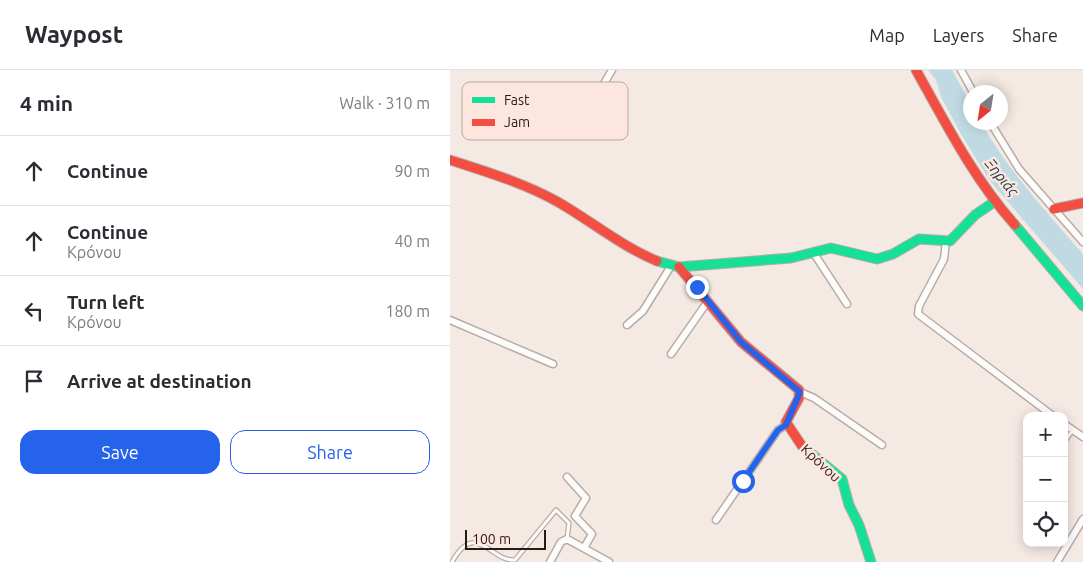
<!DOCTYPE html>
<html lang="en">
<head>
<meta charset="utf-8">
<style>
  body { margin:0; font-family:Ubuntu,sans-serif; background:#f2f2f3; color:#2b2b33 }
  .controls { position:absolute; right:15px; bottom:15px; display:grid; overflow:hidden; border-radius:10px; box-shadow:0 2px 12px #0003 }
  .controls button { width:45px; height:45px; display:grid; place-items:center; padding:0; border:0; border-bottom:1px solid #e1e1e2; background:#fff; color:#2b2b33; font:25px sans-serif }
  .compass { position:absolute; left:513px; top:15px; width:45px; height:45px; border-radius:50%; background:#fff; box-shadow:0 2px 12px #0003; rotate:210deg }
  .scale { position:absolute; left:15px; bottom:12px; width:81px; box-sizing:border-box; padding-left:5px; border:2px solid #281b17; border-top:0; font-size:14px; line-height:18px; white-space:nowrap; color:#281b17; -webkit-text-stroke:4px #fce6dd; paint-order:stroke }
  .stop { position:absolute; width:15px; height:15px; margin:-11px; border:4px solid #2563eb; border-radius:50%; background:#fff }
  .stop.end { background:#2563eb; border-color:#fff; box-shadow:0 1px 5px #0008 }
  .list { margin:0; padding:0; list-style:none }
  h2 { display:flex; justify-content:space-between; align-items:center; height:65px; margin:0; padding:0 20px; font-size:21px }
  h2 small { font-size:16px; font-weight:400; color:#7c7c81 }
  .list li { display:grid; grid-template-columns:32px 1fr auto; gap:15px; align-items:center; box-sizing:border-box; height:70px; padding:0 20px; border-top:1px solid #e1e1e2 }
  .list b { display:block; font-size:19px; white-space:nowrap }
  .list p { margin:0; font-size:16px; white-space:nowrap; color:#7c7c81 }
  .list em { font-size:16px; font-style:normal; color:#7c7c81 }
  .actions { display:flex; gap:10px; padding:15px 20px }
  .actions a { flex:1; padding:11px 0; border:1px solid #2563eb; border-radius:15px; text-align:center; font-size:18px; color:#2563eb }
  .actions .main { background:#2563eb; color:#fff }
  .icon { flex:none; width:28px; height:28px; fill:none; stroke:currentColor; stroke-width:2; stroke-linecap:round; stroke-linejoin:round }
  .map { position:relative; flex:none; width:633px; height:492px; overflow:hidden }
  header { display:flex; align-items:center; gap:30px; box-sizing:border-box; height:70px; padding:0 25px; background:#fff; border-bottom:1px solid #e1e1e2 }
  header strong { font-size:24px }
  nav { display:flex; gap:28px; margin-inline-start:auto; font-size:18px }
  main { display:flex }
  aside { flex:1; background:#fff }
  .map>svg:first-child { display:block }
  .water { fill:#bfdae3 }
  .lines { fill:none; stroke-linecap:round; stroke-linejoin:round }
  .lane-casing { stroke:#b7aca8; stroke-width:5.5 }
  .street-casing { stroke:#b7aca8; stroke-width:9 }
  .fast-casing { stroke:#b7aca8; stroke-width:11 }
  .jam-casing { stroke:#b7aca8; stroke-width:11 }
  .path { stroke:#d6d1d0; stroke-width:1; stroke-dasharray:2.5 2.5; stroke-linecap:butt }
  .lane { stroke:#fefcfb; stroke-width:3 }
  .street { stroke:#fefcfb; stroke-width:6 }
  .fast { stroke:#16e098; stroke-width:9 }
  .jam { stroke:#f24e42; stroke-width:9 }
  .route { stroke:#2563eb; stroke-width:6 }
  .labels { text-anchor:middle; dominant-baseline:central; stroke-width:5; stroke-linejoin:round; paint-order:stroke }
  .street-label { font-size:14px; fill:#281b17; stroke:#fce6dd }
  .water-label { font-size:15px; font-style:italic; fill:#153c48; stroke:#fce6dd }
  .key { fill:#fce6dd; stroke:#bca9a2; stroke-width:1 }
  .key-label { font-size:14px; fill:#281b17 }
</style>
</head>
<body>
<header>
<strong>Waypost</strong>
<nav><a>Map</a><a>Layers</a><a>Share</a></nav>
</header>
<main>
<aside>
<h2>4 min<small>Walk · 310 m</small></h2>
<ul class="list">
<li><svg class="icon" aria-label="ahead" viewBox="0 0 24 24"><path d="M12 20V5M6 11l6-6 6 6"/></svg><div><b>Continue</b></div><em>90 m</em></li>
<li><svg class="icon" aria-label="ahead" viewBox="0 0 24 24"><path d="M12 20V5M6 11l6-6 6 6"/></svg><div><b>Continue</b><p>Κρόνου</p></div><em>40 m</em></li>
<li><svg class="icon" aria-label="left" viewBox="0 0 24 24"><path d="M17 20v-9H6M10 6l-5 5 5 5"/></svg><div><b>Turn left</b><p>Κρόνου</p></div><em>180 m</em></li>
<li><svg class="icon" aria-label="arrive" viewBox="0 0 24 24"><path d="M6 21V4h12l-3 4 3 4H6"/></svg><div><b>Arrive at destination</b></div></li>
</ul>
<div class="actions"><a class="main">Save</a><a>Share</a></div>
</aside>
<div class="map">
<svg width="633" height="492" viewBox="0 0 633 492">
  <rect width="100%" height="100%" fill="#f5e9e4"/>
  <path class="water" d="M478,0h24l18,33v19l11,1c28,48 65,89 102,131v35l-93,-108 -29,-47 -20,-37 -5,-17z"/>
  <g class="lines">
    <g class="lane-casing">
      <path id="lane" d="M614,373l8,-12
        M2,492c24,-43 39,0 63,-2l41,-50 13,13 -2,16"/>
    </g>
    <g class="street-casing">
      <path id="street" d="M511,0l12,22
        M155,12l7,-12
        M540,52l29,47 64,73
        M496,171l-2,18 -25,47 -1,8 135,102
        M363,182l34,52
        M0,250l103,44
        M177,255l16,-14 28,-45
        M221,284l37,-53
        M350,322l14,6 68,47
        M614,354l19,13
        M117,407l19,21 -11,18 17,18 -8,14
        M266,450l62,-90 8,-5
        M100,492l11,-20 6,-3 42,23
        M607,492l26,-43"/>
    </g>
    <g class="fast-casing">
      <path id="fast" d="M565,155l68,81
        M207,191l22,6 112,-9 40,-10 46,11 16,-5 26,-15 31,2 25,-26 19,-13
        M352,376l40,33 7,26 10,20 12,37"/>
    </g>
    <g class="jam-casing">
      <path id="jam" d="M466,0c30,54 58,109 99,155
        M0,90c37,12 74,23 108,42 33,19 63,44 99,59
        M604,139l29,-6
        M229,197l62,75 58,48v8l-13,24 16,24"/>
    </g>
    <path class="path" d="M571,150l27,-9"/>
    <use href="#lane" class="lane"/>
    <use href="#street" class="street"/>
    <use href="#fast" class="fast"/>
    <use href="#jam" class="jam"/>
  </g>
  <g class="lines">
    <path class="route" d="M247,217l44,55 59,50 -14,33 -8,5 -35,51"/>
  </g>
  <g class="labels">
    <g class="street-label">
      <text transform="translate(371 393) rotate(43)">Κρόνου</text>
    </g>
    <g class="water-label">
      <text transform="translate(552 107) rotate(51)">Ξηριάς</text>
    </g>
  </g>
  <rect x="12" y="12" width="166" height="58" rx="8" class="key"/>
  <rect x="22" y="27" width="23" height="6" fill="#16e098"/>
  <rect x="22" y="49" width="23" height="7" fill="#f24e42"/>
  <g class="key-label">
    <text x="54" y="35">Fast</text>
    <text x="54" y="57">Jam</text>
  </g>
</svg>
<div class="controls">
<button>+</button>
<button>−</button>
<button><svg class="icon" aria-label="locate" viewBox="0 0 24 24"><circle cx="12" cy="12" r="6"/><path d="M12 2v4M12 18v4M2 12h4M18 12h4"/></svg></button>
</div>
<svg class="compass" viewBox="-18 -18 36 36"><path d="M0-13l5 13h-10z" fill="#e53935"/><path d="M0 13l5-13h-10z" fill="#7c7c81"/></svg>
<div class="scale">100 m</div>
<div class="stop" style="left:293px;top:411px"></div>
<div class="stop end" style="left:247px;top:217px"></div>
</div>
</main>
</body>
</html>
